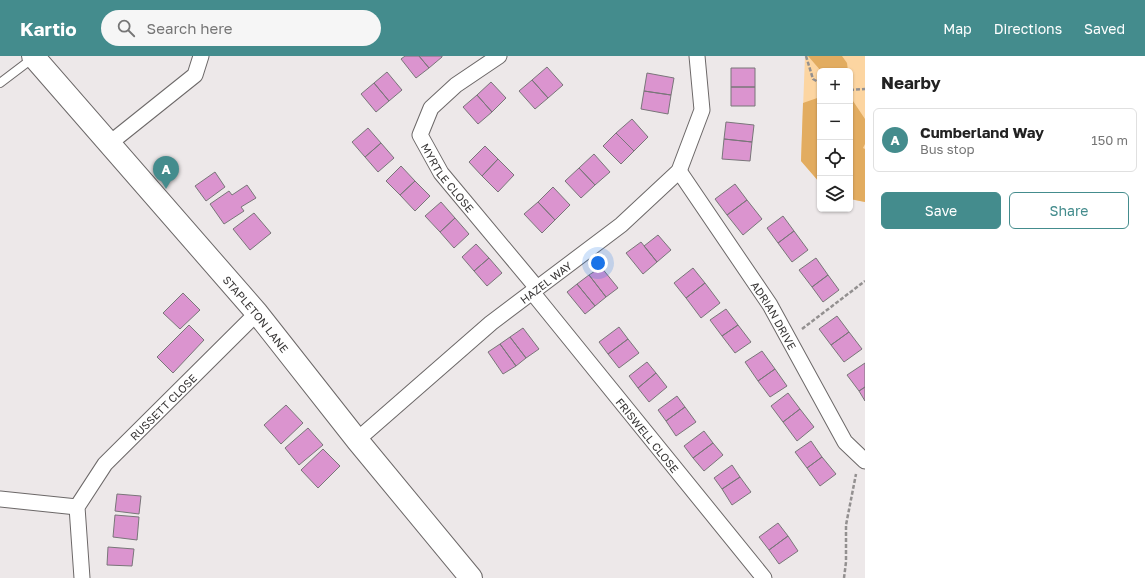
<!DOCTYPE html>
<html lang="en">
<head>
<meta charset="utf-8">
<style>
  body { margin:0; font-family:"Golos Text",sans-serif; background:#f6f6f6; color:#222 }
  .controls { position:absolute; right:12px; top:12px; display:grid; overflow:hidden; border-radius:6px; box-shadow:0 1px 3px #0004 }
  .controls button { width:36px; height:36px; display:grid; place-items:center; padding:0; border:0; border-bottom:1px solid #e0e0e0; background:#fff; color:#222; font:20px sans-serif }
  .you { position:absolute; left:598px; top:207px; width:14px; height:14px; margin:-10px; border:3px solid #fff; border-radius:50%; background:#1a73e8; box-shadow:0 0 0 6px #1a73e833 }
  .badge { display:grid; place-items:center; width:26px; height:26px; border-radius:50%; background:#448c8d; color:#fff; font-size:13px; font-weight:700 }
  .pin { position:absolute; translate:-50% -33px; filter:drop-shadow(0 1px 2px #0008) }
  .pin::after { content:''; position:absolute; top:21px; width:14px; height:12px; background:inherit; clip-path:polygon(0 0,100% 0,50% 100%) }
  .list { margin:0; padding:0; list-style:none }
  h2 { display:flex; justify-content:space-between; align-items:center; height:52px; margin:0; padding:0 16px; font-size:17px }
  h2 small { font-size:13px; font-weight:400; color:#767676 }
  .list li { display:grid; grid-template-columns:26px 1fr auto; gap:12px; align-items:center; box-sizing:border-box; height:64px; margin:0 8px 8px; padding:0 8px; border:1px solid #e0e0e0; border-radius:6px }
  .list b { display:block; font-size:15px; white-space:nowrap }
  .list p { margin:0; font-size:13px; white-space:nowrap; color:#767676 }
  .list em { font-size:13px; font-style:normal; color:#767676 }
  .actions { display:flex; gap:8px; padding:12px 16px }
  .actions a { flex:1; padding:9px 0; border:1px solid #448c8d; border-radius:6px; text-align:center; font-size:14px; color:#448c8d }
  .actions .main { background:#448c8d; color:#fff }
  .icon { flex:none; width:22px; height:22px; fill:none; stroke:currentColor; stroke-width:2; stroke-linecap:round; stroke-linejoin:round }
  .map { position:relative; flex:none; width:865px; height:522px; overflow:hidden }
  header { display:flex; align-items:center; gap:24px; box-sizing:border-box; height:56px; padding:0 20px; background:#448c8d; color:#fff }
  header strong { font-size:19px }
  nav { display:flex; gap:22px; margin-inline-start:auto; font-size:14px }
  .search { width:280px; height:36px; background:#f6f6f6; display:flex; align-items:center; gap:10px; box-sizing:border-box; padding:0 14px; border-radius:22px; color:#767676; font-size:15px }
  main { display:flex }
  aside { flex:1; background:#fff }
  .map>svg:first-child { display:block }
  .green { fill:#fcd5a1 }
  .forest { fill:#e2ac60 }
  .building { fill:#db94cf; stroke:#797679 }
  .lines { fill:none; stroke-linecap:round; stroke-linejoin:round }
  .lane-casing { stroke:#6c6868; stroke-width:10 }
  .street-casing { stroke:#6c6868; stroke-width:17 }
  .secondary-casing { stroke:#6c6868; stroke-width:24 }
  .path { stroke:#939090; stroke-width:2.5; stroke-dasharray:4 2; stroke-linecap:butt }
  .lane { stroke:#fff; stroke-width:8 }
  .street { stroke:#fff; stroke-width:15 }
  .secondary { stroke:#fff; stroke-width:22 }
  .labels { text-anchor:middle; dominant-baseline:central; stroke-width:3.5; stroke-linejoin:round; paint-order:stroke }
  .street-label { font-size:11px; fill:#383636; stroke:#ede8e9 }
</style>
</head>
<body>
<header>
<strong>Kartio</strong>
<div class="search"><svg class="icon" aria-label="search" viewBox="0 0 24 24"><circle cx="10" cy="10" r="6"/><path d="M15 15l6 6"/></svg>Search here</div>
<nav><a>Map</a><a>Directions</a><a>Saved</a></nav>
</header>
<main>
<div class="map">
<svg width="865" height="522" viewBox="0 0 865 522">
  <rect width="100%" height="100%" fill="#ede8e9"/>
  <path class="green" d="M805,0h60v146l-15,-3v-128h-30v112l-19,-22z"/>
  <path class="forest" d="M808,0h34l5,7 1,8h-27z
    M850,31l1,11 14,21v25l-2,4 2,1v53l-15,-3z
    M820,41v86l-19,-22 2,-58z"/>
  <path class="building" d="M405,0h14l10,12 -13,10 -15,-19z
    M419,0h23v1l-13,11z
    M547,11l16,18 -15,13 -16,-18z
    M731,12h24v19h-24z
    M387,16l15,18 -13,11 -15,-18z
    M647,17l27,5 -3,17 -27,-4z
    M532,24l16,18 -13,11 -16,-18z
    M491,26l15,16 -14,14 -15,-17z
    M374,27l15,18 -13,11 -15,-18z
    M731,31h24v19h-24z
    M644,35l27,4 -3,19 -27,-5z
    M477,39l15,17 -14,12 -15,-17z
    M632,63l16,18 -14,14 -18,-18z
    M726,66l28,3 -2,17 -28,-3z
    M368,72l13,15 -16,14 -13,-15z
    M616,77l18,18 -13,13 -18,-18z
    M724,83l28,3 -2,19 -28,-2z
    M381,87l13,15 -16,14 -13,-15z
    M485,90l13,13 -16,17 -13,-14z
    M594,98l16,18 -15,13 -16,-17z
    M498,103l16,16 -16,17 -16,-16z
    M401,110l14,15 -15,14 -14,-14z
    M579,112l16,17 -14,13 -16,-17z
    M215,116l10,15 -19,14 -11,-15z
    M415,125l15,15 -15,15 -15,-16z
    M735,128l12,16 -20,15 -12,-16z
    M247,129l9,13 -15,9 3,4 -20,13 -14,-20 19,-13 3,4z
    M553,131l17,18 -15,15 -17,-18z
    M747,144l15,19 -19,16 -16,-20z
    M441,146l14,16 -15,14 -15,-16z
    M538,146l17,18 -13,13 -18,-19z
    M254,157l17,20 -21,17 -17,-21z
    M783,160l11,15 -16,12 -11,-15z
    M455,162l14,16 -15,14 -14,-16z
    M794,175l14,19 -16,12 -14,-19z
    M658,179l13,15 -14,12 -13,-16z
    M641,186l16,20 -14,12 -17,-21z
    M476,188l13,14 -15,13 -12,-14z
    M489,202l13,15 -15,13 -13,-15z
    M816,202l12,17 -16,12 -13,-17z
    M601,211l17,21 -12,9 -17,-22z
    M693,212l12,15 -19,15 -12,-15z
    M589,219l17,22 -11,9 -18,-22z
    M828,219l11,15 -16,12 -11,-15z
    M705,227l15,20 -19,15 -15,-20z
    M577,228l18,22 -10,8 -18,-22z
    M183,237l17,17 -20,19 -17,-16z
    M726,253l12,16 -16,11 -12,-16z
    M837,260l12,16 -18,13 -12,-16z
    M189,269l15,15 -31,33 -16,-16z
    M738,269l13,17 -16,11 -13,-17z
    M619,271l9,12 -20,15 -9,-12z
    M523,272l16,21 -13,9 -16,-21z
    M849,276l13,17 -18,13 -13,-17z
    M510,281l16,21 -10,8 -16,-22z
    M628,283l11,14 -20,15 -11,-14z
    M500,288l16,22 -13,8 -15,-22z
    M762,295l13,18 -17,12 -13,-19z
    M647,306l9,11 -18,15 -9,-12z
    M865,307v24l-6,4 -12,-16z
    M775,313l12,17 -17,11 -12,-16z
    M656,317l11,14 -18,15 -11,-14z
    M865,331v14l-6,-10z
    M788,337l12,16 -17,13 -12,-16z
    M677,340l8,11 -19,14 -8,-11z
    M286,349l17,18 -22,21 -17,-19z
    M685,351l11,15 -20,14 -10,-15z
    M800,353l14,18 -17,14 -14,-19z
    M308,372l15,17 -24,20 -14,-17z
    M704,375l9,12 -20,15 -9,-12z
    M811,385l11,16 -15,11 -12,-16z
    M713,387l10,12 -19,16 -11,-13z
    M323,393l17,17 -22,22 -17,-18z
    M822,401l14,17 -16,12 -13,-18z
    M732,409l8,12 -18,12 -8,-11z
    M740,421l11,15 -19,13 -10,-16z
    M117,438l24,2 -2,18 -24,-3z
    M115,459l24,2 -2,23 -24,-3z
    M778,467l10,13 -19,14 -10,-13z
    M788,480l10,15 -19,13 -10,-14z
    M108,491l26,2 -2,17 -25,-1z"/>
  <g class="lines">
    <g class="lane-casing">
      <path id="lane" d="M0,27l33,-25"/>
    </g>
    <g class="street-casing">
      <g id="street">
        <path id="s1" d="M499,0l-43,29 -25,23 -11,27 21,38 96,115"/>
        <path d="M110,87l85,-68 6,-19"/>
        <path id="s2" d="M679,115l91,134 75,137 20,19"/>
        <path id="s3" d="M532,236l232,286"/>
        <path id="s4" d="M357,384l134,-117 130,-98 58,-54 23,-61 -5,-54"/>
        <path d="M0,443l77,8"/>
        <path id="s5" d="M82,522l-5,-71 28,-43 152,-151"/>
      </g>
    </g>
    <g class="secondary-casing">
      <g id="secondary">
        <path id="s6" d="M33,0l224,257 100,127 114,138"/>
      </g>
    </g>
    <path class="path" d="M806,0l7,23 7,4
      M850,34l15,-1
      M802,273l63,-48
      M844,522l2,-16v-37l10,-51"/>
    <use href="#lane" class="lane"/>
    <use href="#street" class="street"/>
    <use href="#secondary" class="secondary"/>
  </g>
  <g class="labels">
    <g class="street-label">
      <text stroke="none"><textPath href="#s1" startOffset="166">MYRTLE CLOSE</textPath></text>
      <text stroke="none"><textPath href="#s4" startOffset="246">HAZEL WAY</textPath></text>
      <text stroke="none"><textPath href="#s6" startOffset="341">STAPLETON LANE</textPath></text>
      <text stroke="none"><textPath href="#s2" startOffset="173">ADRIAN DRIVE</textPath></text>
      <text stroke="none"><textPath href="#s5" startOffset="204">RUSSETT CLOSE</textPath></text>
      <text stroke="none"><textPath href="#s3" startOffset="184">FRISWELL CLOSE</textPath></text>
    </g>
  </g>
</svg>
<div class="controls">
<button>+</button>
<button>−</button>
<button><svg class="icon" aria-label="locate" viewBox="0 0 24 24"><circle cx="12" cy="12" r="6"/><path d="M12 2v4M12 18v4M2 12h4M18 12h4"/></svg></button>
<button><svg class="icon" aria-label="layers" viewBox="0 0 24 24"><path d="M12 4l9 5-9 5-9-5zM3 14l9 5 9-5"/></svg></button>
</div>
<div class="you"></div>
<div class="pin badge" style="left:166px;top:133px">A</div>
</div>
<aside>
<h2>Nearby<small></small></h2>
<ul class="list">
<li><span class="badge">A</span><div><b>Cumberland Way</b><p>Bus stop</p></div><em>150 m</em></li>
</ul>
<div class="actions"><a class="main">Save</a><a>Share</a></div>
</aside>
</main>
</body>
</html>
